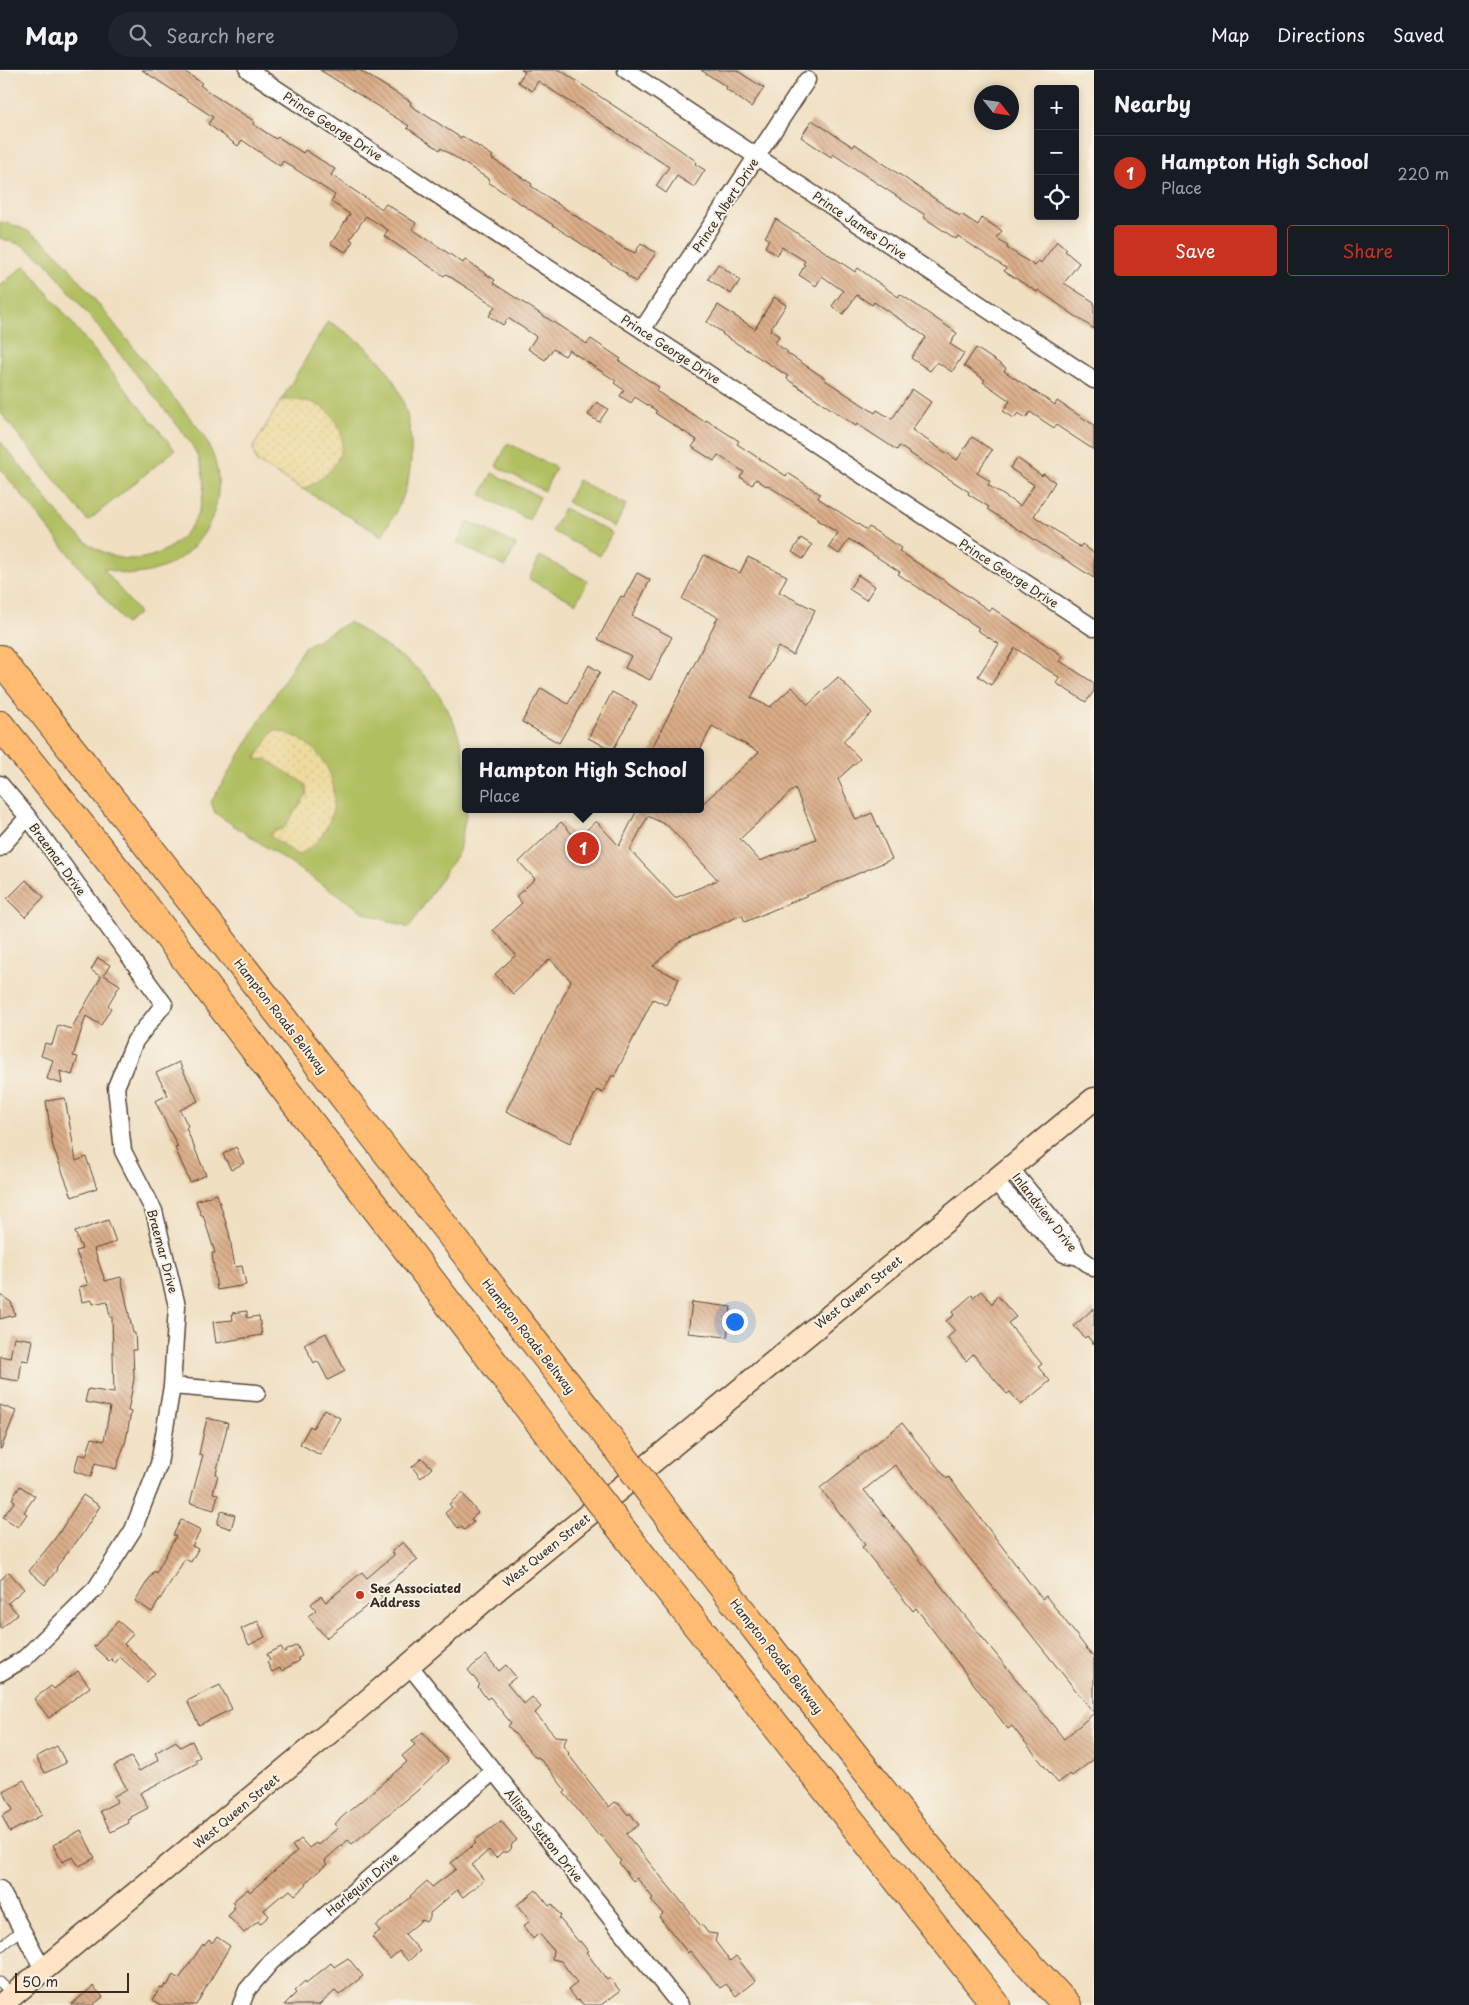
<!DOCTYPE html>
<html lang="en">
<head>
<meta charset="utf-8">
<style>
  body { margin:0; font-family:"Playpen Sans",sans-serif; background:#20242c; color:#f1f3f6 }
  .controls { position:absolute; right:15px; top:15px; display:grid; overflow:hidden; border-radius:5px; box-shadow:0 2px 8px #0003 }
  .controls button { width:45px; height:45px; display:grid; place-items:center; padding:0; border:0; border-bottom:1px solid #363941; background:#171b24; color:#f1f3f6; font:25px sans-serif }
  .compass { position:absolute; left:974px; top:15px; width:45px; height:45px; border-radius:50%; background:#171b24; box-shadow:0 2px 8px #0003; rotate:120deg }
  .scale { position:absolute; left:15px; bottom:12px; width:114px; box-sizing:border-box; padding-left:5px; border:2px solid #3b2a1e; border-top:0; font-size:14px; line-height:18px; white-space:nowrap; color:#3b2a1e; -webkit-text-stroke:4px #f7f3e8; paint-order:stroke }
  .you { position:absolute; left:734px; top:1251px; width:18px; height:18px; margin:-12px; border:4px solid #fff; border-radius:50%; background:#1a73e8; box-shadow:0 0 0 8px #1a73e833 }
  .badge { display:grid; place-items:center; width:32px; height:32px; border-radius:50%; background:#c8321e; color:#fff; font-size:16px; font-weight:700 }
  .pin { position:absolute; translate:-50% -50%; border:2px solid #fff; box-shadow:0 1px 5px #0006 }
  .popup { position:absolute; left:462px; top:678px; width:242px; height:65px; box-sizing:border-box; display:grid; place-content:center; border-radius:5px; background:#171b24; filter:drop-shadow(0 1px 4px #0005); font-size:16px; white-space:nowrap; color:#9ea1a6 }
  .popup b { font-size:19px; color:#f1f3f6 }
  .popup::after { content:''; position:absolute; left:50%; top:100%; margin-left:-10px; border:10px solid transparent; border-top-color:#171b24 }
  .list { margin:0; padding:0; list-style:none }
  h2 { display:flex; justify-content:space-between; align-items:center; height:65px; margin:0; padding:0 20px; font-size:21px }
  h2 small { font-size:16px; font-weight:400; color:#9ea1a6 }
  .list li { display:grid; grid-template-columns:32px 1fr auto; gap:15px; align-items:center; box-sizing:border-box; height:75px; padding:0 20px; border-top:1px solid #363941 }
  .list b { display:block; font-size:19px; white-space:nowrap }
  .list p { margin:0; font-size:16px; white-space:nowrap; color:#9ea1a6 }
  .list em { font-size:16px; font-style:normal; color:#9ea1a6 }
  .actions { display:flex; gap:10px; padding:15px 20px }
  .actions a { flex:1; padding:11px 0; border:1px solid #c8321e; border-radius:5px; text-align:center; font-size:18px; color:#c8321e }
  .actions .main { background:#c8321e; color:#fff }
  .icon { flex:none; width:28px; height:28px; fill:none; stroke:currentColor; stroke-width:2; stroke-linecap:round; stroke-linejoin:round }
  .map { position:relative; flex:none; width:1094px; height:1935px; overflow:hidden }
  header { display:flex; align-items:center; gap:30px; box-sizing:border-box; height:70px; padding:0 25px; background:#171b24; border-bottom:1px solid #363941 }
  header strong { font-size:24px }
  nav { display:flex; gap:28px; margin-inline-start:auto; font-size:18px }
  .search { width:350px; height:45px; background:#20242c; display:flex; align-items:center; gap:12px; box-sizing:border-box; padding:0 18px; border-radius:28px; color:#9ea1a6; font-size:19px }
  main { display:flex }
  aside { flex:1; background:#171b24 }
  .map>svg:first-child { display:block }
  .grass { fill:#b0bf61; stroke:#767440 }
  .sand { fill:url(#sand-dots); stroke:#94825e }
  .building { fill:url(#building-back-hatch); fill-rule:evenodd }
  .lines { fill:none; stroke-linecap:round; stroke-linejoin:round }
  .lane-casing { stroke:#564536; stroke-width:11 }
  .street-casing { stroke:#564536; stroke-width:19 }
  .secondary-casing { stroke:#564536; stroke-width:25 }
  .highway-casing { stroke:#564536; stroke-width:30 }
  .lane { stroke:#fff; stroke-width:9 }
  .street { stroke:#fff; stroke-width:16 }
  .secondary { stroke:#ffe4c6; stroke-width:22 }
  .highway { stroke:#febb71; stroke-width:28 }
  .highway-bridge-casing { stroke:#564536; stroke-width:30; stroke-linecap:butt }
  .highway-bridge { stroke:#febb71; stroke-width:28 }
  .poi-dot { fill:#c8321e; stroke:#f7f3e8; stroke-width:2 }
  .labels { text-anchor:middle; dominant-baseline:central; stroke-width:4; stroke-linejoin:round; paint-order:stroke }
  .street-label { font-size:12px; fill:#3b2a1e; stroke:#f7f3e8 }
  .poi-label { font-size:12px; font-weight:bold; fill:#3b2a1e; stroke:#f7f3e8; text-anchor:start }
</style>
</head>
<body>
<header>
<strong>Map</strong>
<div class="search"><svg class="icon" aria-label="search" viewBox="0 0 24 24"><circle cx="10" cy="10" r="6"/><path d="M15 15l6 6"/></svg>Search here</div>
<nav><a>Map</a><a>Directions</a><a>Saved</a></nav>
</header>
<main>
<div class="map">
<svg width="1094" height="1935" viewBox="0 0 1094 1935">
  <defs>
    <pattern id="sand-dots" width="8" height="8" patternUnits="userSpaceOnUse" patternTransform="scale(1.25)"><rect width="8" height="8" fill="#eeda9e"/><path d="M2 2h.1M6 6h.1" fill="none" stroke="#cdbb88" stroke-width="1.8" stroke-linecap="round"/></pattern>
    <pattern id="building-back-hatch" width="6" height="6" patternUnits="userSpaceOnUse" patternTransform="scale(1.25)"><rect width="6" height="6" fill="#dbad88"/><path d="M-1 5l2 2M0 0l6 6M5-1l2 2" fill="none" stroke="#b38d6f"/></pattern>
  </defs>
  <rect width="100%" height="100%" fill="#f7f3e8"/>
  <filter id="ink" filterUnits="userSpaceOnUse"><feTurbulence type="fractalNoise" baseFrequency=".02" numOctaves="2"/><feDisplacementMap in="SourceGraphic" scale="10" xChannelSelector="R" yChannelSelector="G"/><feConvolveMatrix kernelMatrix="1 2 1 2 8 2 1 2 1" color-interpolation-filters="sRGB"/></filter>
  <filter id="wash" filterUnits="userSpaceOnUse"><feTurbulence type="fractalNoise" baseFrequency=".0096" numOctaves="4" result="noise"/><feDisplacementMap in="SourceGraphic" scale="20" xChannelSelector="R" yChannelSelector="G"/><feGaussianBlur stdDeviation="1.12" result="paint"/><feColorMatrix in="noise" values="0 0 0 0 0 0 0 0 0 0 0 0 0 0 0 0 0 1.4 0 .05"/><feComposite in="paint" operator="in"/></filter>
  <g filter="url(#wash)">
    <rect width="100%" height="100%" fill="#f0dfc1"/>
    <path class="grass" d="M0,152c26,4 44,18 62,37l137,170c10,15 18,31 19,50 4,50 -38,96 -89,95 -9,-1 -18,-4 -26,-6l36,45 -14,11 -125,-156v-27c15,18 30,37 45,56 18,22 33,44 60,56 50,23 105,-24 98,-77 -2,-16 -9,-29 -18,-41l-140,-174 -23,-16 -22,-7z
      M25,195l150,185 -87,71 -88,-109v-126z
      M328,251c17,10 35,22 49,37 32,33 42,90 28,133 -5,16 -15,30 -23,45l-125,-74 -4,-14z
      M508,373l48,25 -12,23 -48,-25z
      M492,403l48,24 -11,23 -48,-25z
      M578,410l48,25 -11,22 -48,-25z
      M564,438l48,25 -12,23 -48,-25z
      M469,451l47,24 -11,22 -48,-24z
      M540,486l48,25 -12,22 -47,-24z
      M349,552c22,15 45,29 66,45 26,22 46,63 50,96 2,15 0,31 1,46l1,1 -8,41 -50,77 -44,-15 -150,-100 -4,-11 93,-155z"/>
    <path class="sand" d="M281,330c14,0 27,-1 39,6 7,3 12,9 16,16 18,29 -7,56 -33,67l-46,-27 -4,-14z
      M274,660c52,8 79,66 45,109 -5,7 -14,12 -21,16l-28,-19 3,-5 10,-2 24,-35 -2,-10 -39,-25 -7,1 -4,-1z"/>
    <g id="blocks">
      <path class="building" d="M142,0h40l20,13 -2,2 10,8 44,28 -1,3 23,15 2,-2 25,16 2,-3 30,19 -4,6 51,34 4,-5 30,19 -4,6 51,34 2,-3 30,20 -2,3 94,61 4,-5 30,20 -2,2 40,26 -3,4 49,31 1,-2 33,21 -2,3 49,32 2,-3 32,21 -2,4 49,32 2,-3 32,21 -2,3 49,32 42,28 2,-3 71,48 -3,5 34,22v8l-8,11 -30,-19 4,-5 -45,-30 -24,37 -13,-9 21,-32 -22,-14 2,-2 -81,-54 2,-2 -51,-33 -10,15 -10,-7 9,-14 -21,-13 1,-2 -51,-33 -1,1 -10,-7 -4,6 -12,-8 4,-5 -26,-17 -4,6 -22,-14 5,-7 -42,-27 2,-2 -22,-14 -4,6 -11,-7 4,-6 -10,-7 2,-2 -47,-31 -4,6 -12,-7 -8,11 -17,-11 8,-12 -2,-2 -26,-17 -5,7 -14,-9 6,-10 -49,-32 -2,2 -60,-40 4,-6 -22,-14 -16,23 3,2 -7,11 -15,-8 19,-30 -19,-12 4,-7 -52,-34 -3,5 -38,-26 -4,6 -30,-22 5,-7z
        M320,0h39l52,32 -1,3 51,33 1,-2 31,20 -2,2 41,26 -1,2 91,61 13,6 6,-10 15,10 -20,29 -10,-7 1,-1 -139,-92 2,-2 -49,-32 -1,2 -33,-22 2,-2z
        M521,0h39l113,75 23,16 -1,3 10,6 -11,17 -17,-11 -11,17 -10,-7 13,-19 -131,-86 -6,10 -14,-9 7,-10z
        M701,0h35l28,18 -13,19 -25,-18 1,-2z
        M812,50l41,27 2,-3 105,72 1,-2 17,11 4,-7 20,13 -5,7 11,8 -1,2 28,18 4,-5 2,2 16,-22 10,8 -2,2 14,12 -15,20 30,19v27l-56,-39 -1,2 -33,-21 2,-3 -48,-32 -2,3 -33,-22 2,-2 -92,-61 -2,3 -30,-20z
        M776,149l79,53 3,-4 40,29 2,-3 57,39 -7,11 14,9 -12,19 -15,-10 -7,9 -19,-13 15,-21 -52,-35 -2,3 -15,-10 -14,19 -11,-8 11,-15 -21,-15 -6,10 -17,-11 6,-10 -2,-1 2,-3 -23,-14 -5,8 -12,-8 4,-8 -4,-2z
        M718,194l22,16 -9,14 -23,-15z
        M774,227l12,8 -16,25 9,6 -4,7 13,9 -1,1 39,26 -1,1 50,33 2,-3 15,9 20,-30 19,13 -19,28 45,30 15,-23 20,13 -15,23 13,8 -2,4 32,21 14,-21 -24,-17 7,-10 25,18 1,-2 12,8 -21,34 46,31 2,-3 12,9v25l-107,-69 2,-2 -21,-13 1,-2 -70,-46 -2,4 -40,-26 -1,2 -69,-47 1,-3 -66,-42 1,-1 -16,-11 11,-17 37,24z
        M976,278l30,20 -2,3 51,34 2,-4 37,24v25l-38,-25 -2,3 -24,-16 -4,6 -8,-5 -4,5 -11,-7 7,-10 -27,-19 2,-2 -21,-14z
        M597,332l11,7 -9,13 -11,-7z
        M801,468l11,7 -9,14 -11,-7z
        M704,485l36,18 8,-16 39,19 -8,16 36,18 -22,45 -15,-8 -27,51 19,9 22,-20 16,18 30,-28 34,36 -29,28 17,18 -22,20 18,41 16,-7 20,46 -147,63 -3,-7 -63,27 -26,24 26,13 -13,26 -13,-6 -39,78 -2,-2 -9,18 -6,-3 -27,53 -64,-32 65,-130 -21,-22 -37,35 -18,-20 21,-19 -23,-25 29,-27 -6,-7 19,-17 -16,-17 42,-40 16,17 19,-18 23,25 18,-36 -1,-1h64v-3l59,-54 -47,-26 -13,26h-49l68,-135 -36,-18zM795,718l21,51 -56,22 -20,-22zM648,746l20,10 50,54 -43,18 -45,-48z
        M637,503l13,7 -18,36 40,21 -22,43 -25,-12 6,-12 -33,-17 23,-43 3,1z
        M858,505l17,11 -9,14 -17,-11z
        M589,595l11,7 -41,71 -37,-21 19,-34 27,16z
        M612,622l25,13 -24,45 -25,-12z
        M26,810l18,17 -19,20 -18,-18z
        M98,888l12,7 -6,10 16,10 -12,20 3,3 -10,17 -15,-9 -13,40 5,1 -6,18 -12,-4 2,13 -15,-5 6,-19 -12,-4 4,-13 7,2 6,-20 13,4 30,-52 -10,-7z
        M179,992l19,39 -18,9 8,16 -2,2 20,47 -16,7 -15,-34 3,-1 -23,-46 13,-6 -12,-22z
        M65,1028l11,63 10,-4 11,31 -25,9 -19,-50 -7,-46z
        M236,1077l8,16 -13,7 -8,-16z
        M217,1124l12,39 6,34 7,-1 4,19 -29,5 -5,-37h3l-12,-38h-2l-5,-14z
        M108,1150l8,22 -22,7 11,32 16,-4 12,56h2l1,17h-3l1,29 -6,32 3,1 -5,28 -10,29 -21,-6 -4,14 -17,-6 5,-17 7,2 6,-18 12,3 6,-34 -25,-5 3,-13 26,4 -2,-76h-2l-3,-16 -14,3 -1,-4 -10,2 -3,-15 9,-2 -12,-34 6,-2 -7,-17z
        M981,1221l11,13 5,-9 19,22 -8,6 34,41 -4,3 12,14 -29,24 -11,-13 -3,2 -34,-40 -7,7 -19,-23 8,-7 -9,-10 8,-6 -2,-3 20,-17 1,2z
        M0,1225l11,7 4,13 -15,4z
        M692,1232l39,5 -4,30 -39,-4z
        M1094,1238v36l-7,-8 -2,2 -11,-12z
        M247,1241v7l12,-2 3,19 -46,8 -3,-21 20,-2 -1,-7z
        M326,1263l19,38 -17,9 -9,-17 -3,-2 -2,2 -10,-19z
        M14,1267l19,3 -4,21 -7,-1 -3,21 -19,-3v-22l10,2z
        M0,1335l16,6 -15,38h-1z
        M324,1339l16,9 -20,37 -20,-11 10,-18 3,2z
        M207,1348l21,5 -12,51 2,1 -5,18 5,1 -4,16 -24,-7 13,-48 -4,-1z
        M902,1353l45,56 2,-2 93,122 4,-3 48,62v101l-22,17 -2,-2 -12,9 -46,-57 -4,3 -92,-121 -3,3 -51,-64 3,-2 -45,-57zM895,1395l199,248 -30,26 -200,-249z
        M422,1388l10,10 -11,10 -9,-11z
        M20,1416l15,10 -11,16 3,2 -9,13 -15,-10 12,-16 -3,-2z
        M462,1423l16,20 -7,6 3,3 -10,8 -3,-4 -3,2 -13,-15 7,-6 -3,-3z
        M83,1425l17,11 -19,30 -24,30 -1,5 -11,14 -16,-14 28,-35z
        M221,1441l14,4 -4,14 -14,-5z
        M181,1450l20,10 -9,16 6,3 -7,13 -6,-3 -33,53 -17,-11 19,-30 2,2 20,-37 -3,-1z
        M403,1472l15,18 -41,31 6,7 -13,10 -2,-3 -42,33 -18,-22 8,-6 -5,-6 10,-8 5,6 36,-30 5,6 27,-23 -2,-4z
        M9,1502l15,17 -16,14 10,11 -18,15v-49z
        M118,1551l15,13 -9,10 31,29 -8,9 -27,-25 -5,6 -4,-4 -2,2 -15,-14z
        M258,1551l7,16 -16,8 -8,-16z
        M297,1575l5,11 -4,2 1,3 -18,10 -1,-3 -8,4 -5,-10 3,-2 -3,-6 14,-7 3,5z
        M486,1585l13,16 7,-6 10,12 -9,7 17,20 8,-7 9,10 -6,6 20,23 12,1 -4,9 6,7 -1,1 41,53 6,-5 4,2 9,11 2,-2 9,12 -13,9 75,92 1,-1 6,8 9,1 -2,7 15,20 6,-5 19,25 -19,15 -10,-12 -6,4 -30,-37 -2,2 -29,-36 4,-3 -12,-14 2,-2 -16,-20 -4,3 -14,-18 2,-2 -21,-27 -2,1 -34,-42 2,-2 -17,-22 -11,-12 -2,1 -28,-32 3,-3 -21,-26 -3,2 -9,-12 2,-2 -12,-15z
        M78,1601l12,16 -41,31 -15,-19 17,-13 3,3z
        M220,1615l12,24 -33,16 -12,-24z
        M423,1662l25,29 -31,30 -65,53 -4,-4 -22,19 -1,3 2,2 -21,18 1,2 -12,11 -5,-5 -6,5 -1,-1 -19,16 5,6 -9,8 -2,-3 -14,12 -16,-17 6,-6 -1,-9 15,-12 2,3 47,-41 -5,-5 9,-7 8,9 7,-5 2,2 20,-17 -4,-4 73,-62 -5,-6 13,-11 -3,-4z
        M176,1671l4,6 12,-6 8,16 -5,3 2,3 -57,30 8,15 -17,9v2l-3,1 1,3 -18,9 -11,-21 17,-9 -3,-6 13,-7 -13,-23 17,-9 8,14 20,-11 -4,-7z
        M57,1676l9,17 -21,10 -9,-16z
        M24,1710l18,35 -32,17 -8,-16 11,-6 -10,-19z
        M501,1751l16,19 -5,4 -1,5 -3,3h-6l-6,6 -7,-8 -17,15 12,15 -21,17 -6,-7 -27,23v4l-4,5 -4,-2 -17,14 15,17 -12,10 -9,-10 -9,8 -18,-22 8,-6 -4,-5 35,-29 -1,-1 17,-15 5,6 24,-18 -5,-6 25,-20 -2,-2z
        M81,1760l14,28 -16,8 -6,-9 -11,5 -9,-17z
        M536,1820l13,16 3,-2 9,12 -2,2 20,24 1,-1 8,10 -2,1 21,28 3,-2 10,13 -19,14h-17l-5,-5 -2,1 -9,-11 9,-7 -16,-22 -9,-2 1,-9 -14,-17 -6,6 -10,-13 7,-5 -13,-16z
        M217,1867l13,9 -34,59h-34l-9,-5 7,-13 3,2 2,-5 2,2 6,-11 6,4 24,-35 1,2 5,-6 3,3z
        M348,1888l15,18 -24,19 -4,-4 -16,14h-35l12,-12 -2,-2 11,-10 1,2 25,-20 3,4z
        M93,1916l10,11 -10,8h-22z"/>
    </g>
  </g>
  <g filter="url(#ink)">
    <use href="#blocks" fill-opacity="0" stroke="#564536" stroke-width="1"/>
    <g class="lines">
      <g class="lane-casing">
        <path id="lane" d="M0,1877l22,-18
          M0,1912l12,12"/>
      </g>
      <g class="street-casing">
        <path id="street" d="M248,0l846,558
          M626,0l468,310
          M642,260l165,-250
          M0,714l28,33 136,187 -29,37 -19,46 7,64 31,60 23,95 -5,80 -13,78 -26,66 -37,58 -71,70 -25,15
          M0,778l28,-31
          M994,1111l70,73 15,3 -6,-13 -63,-76
          M1079,1187l15,11
          M172,1316l85,7
          M409,1595l271,340
          M0,1819l43,80
          M241,1935l6,-15 24,-28 223,-191"/>
      </g>
      <g class="secondary-casing">
        <path id="secondary" d="M1,1935l352,-292 146,-125 595,-489"/>
      </g>
      <g class="highway-casing">
        <path id="highway" d="M0,589c201,251 395,506 594,759
          M0,655l128,159 431,564
          M680,1462c126,160 247,325 387,473
          M646,1491l350,444"/>
      </g>
      <use href="#lane" class="lane"/>
      <use href="#street" class="street"/>
      <use href="#secondary" class="secondary"/>
      <use href="#highway" class="highway"/>
      <g class="highway-bridge-casing">
        <path id="highway-bridge" d="M594,1348l86,114
          M559,1378l87,113"/>
      </g>
      <use href="#highway-bridge" class="highway-bridge"/>
    </g>
  </g>
  <circle class="poi-dot" cx="360" cy="1525" r="5"/>
  <g class="labels">
    <g class="street-label">
      <text transform="translate(333 56) rotate(33)">Prince George Drive</text>
      <text transform="translate(725 135) rotate(-57)">Prince Albert Drive</text>
      <text transform="translate(860 155) rotate(34)">Prince James Drive</text>
      <text transform="translate(671 279) rotate(33)">Prince George Drive</text>
      <text transform="translate(1009 503) rotate(33)">Prince George Drive</text>
      <text transform="translate(58 789) rotate(54)">Braemar Drive</text>
      <text transform="translate(281 946) rotate(52)">Hampton Roads Beltway</text>
      <text transform="translate(1045 1142) rotate(52)">Inlandview Drive</text>
      <text transform="translate(163 1181) rotate(75)">Braemar Drive</text>
      <text transform="translate(858 1222) rotate(-39)">West Queen Street</text>
      <text transform="translate(529 1266) rotate(52)">Hampton Roads Beltway</text>
      <text transform="translate(546 1480) rotate(-39)">West Queen Street</text>
      <text transform="translate(777 1586) rotate(52)">Hampton Roads Beltway</text>
      <text transform="translate(236 1741) rotate(-40)">West Queen Street</text>
      <text transform="translate(544 1765) rotate(51)">Allison Sutton Drive</text>
      <text transform="translate(362 1814) rotate(-40)">Harlequin Drive</text>
    </g>
    <g class="poi-label">
      <text x="370" y="1518">See Associated<tspan x="370" dy="14">Address</tspan></text>
    </g>
  </g>
</svg>
<div class="controls">
<button>+</button>
<button>−</button>
<button><svg class="icon" aria-label="locate" viewBox="0 0 24 24"><circle cx="12" cy="12" r="6"/><path d="M12 2v4M12 18v4M2 12h4M18 12h4"/></svg></button>
</div>
<svg class="compass" viewBox="-18 -18 36 36"><path d="M0-13l5 13h-10z" fill="#e53935"/><path d="M0 13l5-13h-10z" fill="#9ea1a6"/></svg>
<div class="scale">50 m</div>
<div class="you"></div>
<div class="pin badge" style="left:583px;top:778px">1</div>
<div class="popup"><b>Hampton High School</b>Place</div>
</div>
<aside>
<h2>Nearby<small></small></h2>
<ul class="list">
<li><span class="badge">1</span><div><b>Hampton High School</b><p>Place</p></div><em>220 m</em></li>
</ul>
<div class="actions"><a class="main">Save</a><a>Share</a></div>
</aside>
</main>
</body>
</html>
